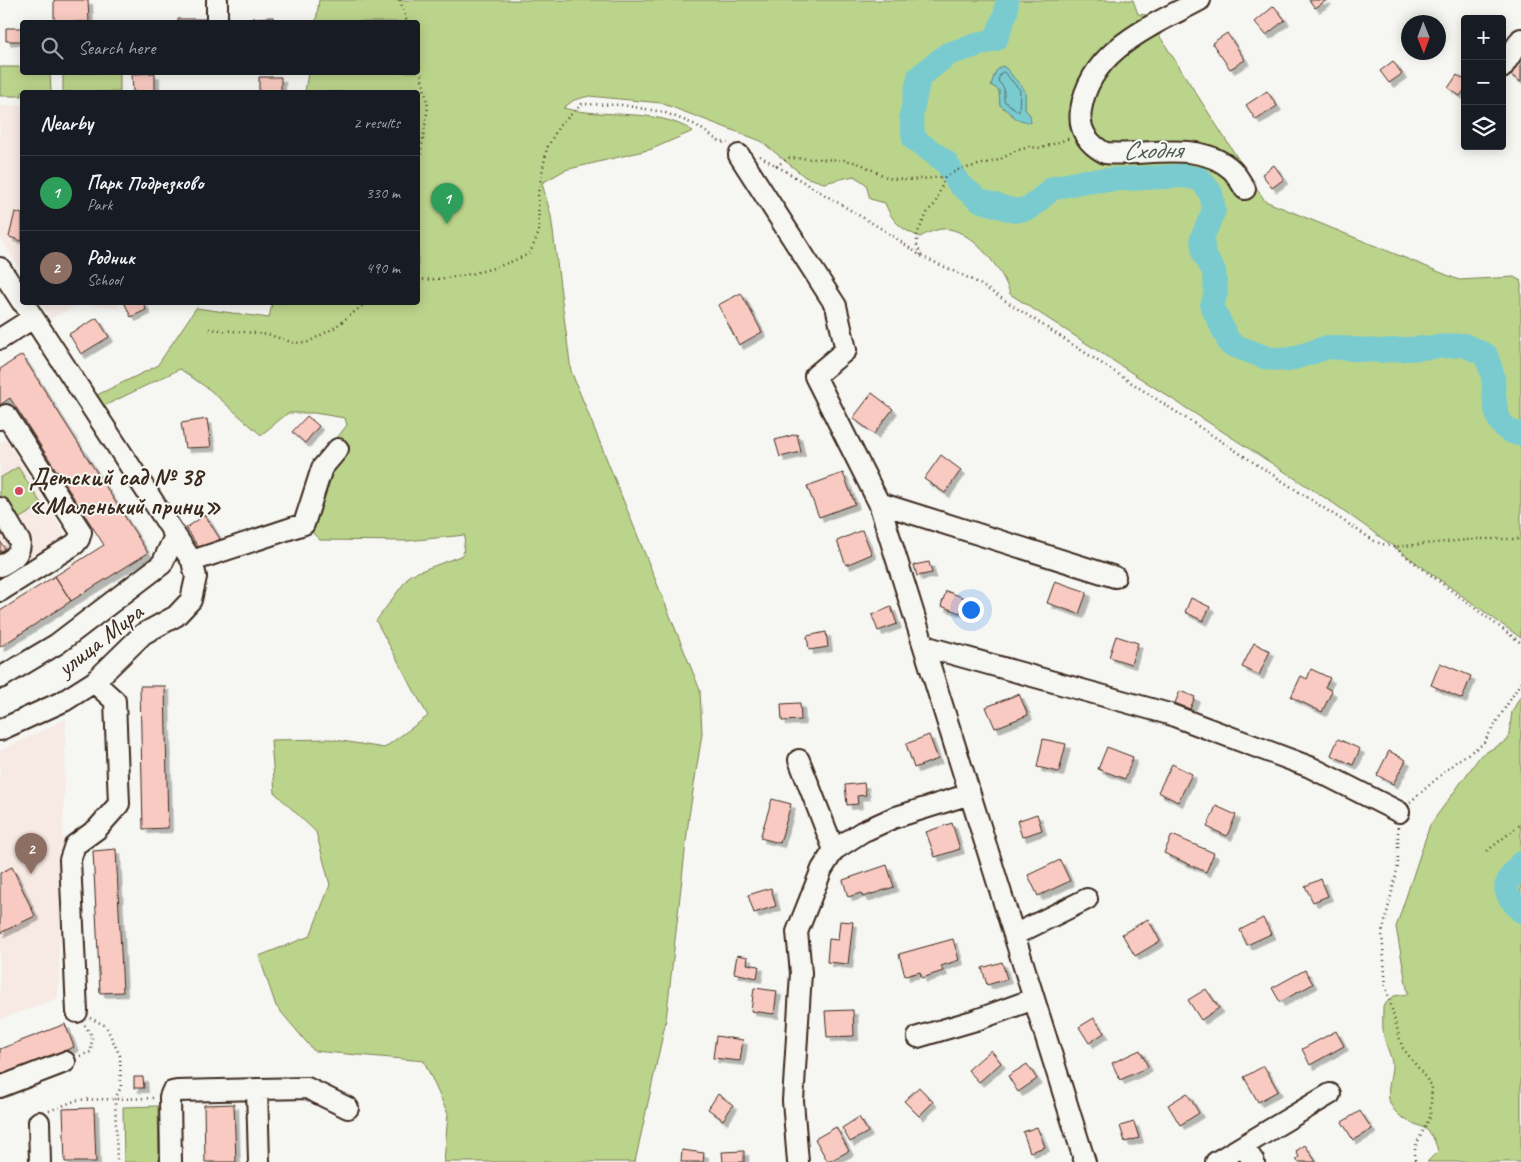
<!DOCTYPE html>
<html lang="en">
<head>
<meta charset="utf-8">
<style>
  body { margin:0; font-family:Caveat,sans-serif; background:#20242c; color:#f1f3f6 }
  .controls { position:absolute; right:15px; top:15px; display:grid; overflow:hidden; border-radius:5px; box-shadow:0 2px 12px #0003 }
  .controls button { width:45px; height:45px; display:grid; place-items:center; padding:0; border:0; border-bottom:1px solid #363941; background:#171b24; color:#f1f3f6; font:25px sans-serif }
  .compass { position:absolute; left:1401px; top:15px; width:45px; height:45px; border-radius:50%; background:#171b24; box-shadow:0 2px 12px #0003; rotate:179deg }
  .you { position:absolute; left:970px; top:609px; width:18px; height:18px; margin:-12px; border:4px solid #fff; border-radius:50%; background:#1a73e8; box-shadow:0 0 0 8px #1a73e833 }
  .badge { display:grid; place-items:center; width:32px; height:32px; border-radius:50%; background:#8c9099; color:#fff; font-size:16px; font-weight:700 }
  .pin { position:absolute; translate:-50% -41px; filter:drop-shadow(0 1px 2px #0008) }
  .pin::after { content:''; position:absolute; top:26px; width:18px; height:15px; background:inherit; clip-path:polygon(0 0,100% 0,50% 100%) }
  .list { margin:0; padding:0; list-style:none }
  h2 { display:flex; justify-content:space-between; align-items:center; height:65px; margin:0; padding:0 20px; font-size:21px }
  h2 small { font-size:16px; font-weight:400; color:#9ea1a6 }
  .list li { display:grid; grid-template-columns:32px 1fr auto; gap:15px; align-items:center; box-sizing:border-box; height:75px; padding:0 20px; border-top:1px solid #363941 }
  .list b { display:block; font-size:19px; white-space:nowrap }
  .list p { margin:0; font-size:16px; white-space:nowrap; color:#9ea1a6 }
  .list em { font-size:16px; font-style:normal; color:#9ea1a6 }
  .icon { flex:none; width:28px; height:28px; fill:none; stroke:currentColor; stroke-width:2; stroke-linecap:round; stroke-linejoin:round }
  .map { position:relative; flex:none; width:1521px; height:1162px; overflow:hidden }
  .search { position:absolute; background:#171b24; box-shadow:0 2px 12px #0003; left:20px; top:20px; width:400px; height:55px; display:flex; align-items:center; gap:12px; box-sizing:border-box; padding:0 18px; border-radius:5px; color:#9ea1a6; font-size:19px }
  .panel { position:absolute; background:#171b24; box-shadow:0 2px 12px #0003; left:20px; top:90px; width:400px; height:215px; border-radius:5px }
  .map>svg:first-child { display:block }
  .built { fill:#f7e9e3 }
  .green { fill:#bbd48b; stroke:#7b7f54; fill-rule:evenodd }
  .water { fill:#7acbd0; stroke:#618b89 }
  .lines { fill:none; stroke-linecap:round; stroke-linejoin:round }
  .shore { stroke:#546a65; stroke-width:1 }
  .river { stroke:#7acbd0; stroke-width:24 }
  .building { fill:#f9cac1; stroke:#3b2a1e; filter:url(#shadow) }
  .minor-casing { stroke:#3b2a1e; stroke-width:24 }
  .path { stroke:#3b2a1e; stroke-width:2.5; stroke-dasharray:1 4; stroke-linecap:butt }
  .minor { stroke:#f6f6f2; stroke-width:20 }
  .poi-dot { fill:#d1495b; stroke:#f6f6f2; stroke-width:2 }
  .labels { text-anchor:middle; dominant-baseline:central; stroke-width:4; stroke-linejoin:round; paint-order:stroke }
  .poi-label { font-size:25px; font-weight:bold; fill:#3b2a1e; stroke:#f6f6f2; text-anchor:start }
  .street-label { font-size:25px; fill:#3b2a1e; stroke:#f6f6f2 }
  .water-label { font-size:26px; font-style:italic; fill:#4e5a53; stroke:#f6f6f2 }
</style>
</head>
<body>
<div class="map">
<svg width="1521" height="1162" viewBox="0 0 1521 1162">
  <defs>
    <filter id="shadow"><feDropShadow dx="4.5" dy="4.5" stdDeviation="0" flood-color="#0004"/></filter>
  </defs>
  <rect width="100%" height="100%" fill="#f6f6f2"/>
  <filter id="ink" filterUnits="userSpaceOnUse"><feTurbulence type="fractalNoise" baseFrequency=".02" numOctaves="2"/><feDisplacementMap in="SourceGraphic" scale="10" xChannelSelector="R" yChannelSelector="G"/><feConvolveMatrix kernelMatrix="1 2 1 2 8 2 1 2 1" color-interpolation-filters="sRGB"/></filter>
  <g filter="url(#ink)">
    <path class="built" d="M0,106h22v167l-22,-37z
      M41,303h78l-1,5 -40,-4 -27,15z
      M6,439l62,101 -53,32 -8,-1 -7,5v-133z
      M66,719l-8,279 -58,21v-268z"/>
    <path class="green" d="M319,0h814l5,14 8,1 119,186 194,79 55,-3 7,4v357l-188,-135 -323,-209c-6,-23 -36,-61 -61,-65 -11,-1 -20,3 -29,8 -19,-8 -28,-15 -35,-34l-15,-4 -4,-15 -12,-8 -30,7 -19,-6 -44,-36 -100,-38 -72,-7 -15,4 -11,8c43,11 91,-1 130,23l-41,18 -87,21 -23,13 9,33 20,155 129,319 2,44 -13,82 -23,204 -31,142h-191l4,-48 -24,-53 -110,-10 -38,-45 -17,-50 51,-20 20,-51 -14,-53 -41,-39 -4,-53 59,-1 54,9 44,-32 -52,-95 34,-46 53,-20 2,-20 -58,6 -87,-1 -22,-21 36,-77 13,-17 -2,-7 -31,-5h-26l-27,22 -51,-45 -30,-21 -76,37 -7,-11 60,-29 39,-58 73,10 3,-15 146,-1v-210h-113l3,-19 110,-1v-50h-102zM1002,66c6,3 7,6 11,11 14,15 12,12 12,32l5,6 -13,4 -17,-14 -1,-15 -8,-5 5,-14z
      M0,67h22v5l28,1 1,19h-29v4h-22z
      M63,73h57v19h-57z
      M18,467l24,38 -27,16 -15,-24v-19z
      M1521,695v467h-94l11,-11c-9,-34 -24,-19 -43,-40 -12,-14 -4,-28 -3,-44 1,-9 -6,-20 -8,-30 -2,-9 -1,-21 -1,-31l11,-10 14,-2 -12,-67 34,-102 51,-70 27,-15 4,-28z
      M158,1106l1,56h-35l-1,-55z"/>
    <path class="water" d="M1002,66c6,3 7,6 11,11 15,16 12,10 12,32l5,6 1,8 -14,-4 -17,-14 -1,-15 -8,-5 5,-14z"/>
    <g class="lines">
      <path class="shore" d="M1004,72l16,18 -1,22 -15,-11v-13l-6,-7 2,-7z"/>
      <path class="river" d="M1007,0l-1,12 -10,27 -48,15 -29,23 -8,39 3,23 32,23 13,22 20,16 36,11 15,-3 23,-20 32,-7 98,-5 17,3 11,14 3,17 -12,28 2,17 10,16 2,21 -4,14 18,38 37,14 21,2 40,-13 51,4 85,-6 22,10c2,8 6,15 7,23 2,22 -1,53 28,56
        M1521,863c-18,24 -21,25 0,48"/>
    </g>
    <path class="building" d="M54,0h34l1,22h-35z
      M1309,0h18l-12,8z
      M1274,6l11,14 -19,15 -11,-13z
      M273,17l1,5h-22v-4z
      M178,19h27v3h-27z
      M6,28h16v13h-16z
      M1227,33l18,27 -15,9 -18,-26z
      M1518,59l3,2v21l-13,-9z
      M1393,61l9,13 -13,9 -9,-12z
      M155,73v19h-22l-1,-18z
      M1457,75l8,5v9l-5,7 -12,-8z
      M259,77h22v15h-22z
      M1267,91l10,15 -21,14 -10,-15z
      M1274,165l10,14 -12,9 -10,-14z
      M15,212l7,2v27l-13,-4z
      M741,293l21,39 -23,13 -21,-40z
      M124,302h19l3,8 -15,7z
      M97,318l12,19 -28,17 -12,-20z
      M22,355l126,198 -77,48 -16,-25 49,-31 -94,-147 -10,7v-36z
      M872,393l21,16 -19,25 -21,-16z
      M307,416l12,10 -14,17 -13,-11z
      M207,419l4,28 -26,1 -4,-25z
      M797,434l4,18 -21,5 -5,-17z
      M941,455l20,15 -16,23 -21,-14z
      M843,473l12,31 -36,13 -12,-31z
      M205,515l15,24 -19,12 -15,-23z
      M862,530l10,24 -26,11 -9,-24z
      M0,541l5,8 -5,3z
      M929,562l3,11 -15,3 -3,-11z
      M55,576l16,25 -71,46v-36z
      M1055,581l32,11 -8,22 -32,-11z
      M946,591l19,7 -5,15 -19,-7z
      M1191,598l19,9 -7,14 -18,-9z
      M891,607l6,17 -19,7 -6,-16z
      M826,632l2,15 -19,3 -2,-14z
      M1116,636l22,7 -7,21 -22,-7z
      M1254,643l16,8 -11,24 -17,-8z
      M1440,663l31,13 -9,23 -31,-14z
      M1311,669l19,9 -5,9 7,4 -10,21 -31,-15 10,-21 6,3z
      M140,686h25l3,142 -25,1z
      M1180,691l15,6 -5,12 -15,-6z
      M1019,694l9,21 -33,13 -9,-21z
      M800,703l1,17 -19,1 -1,-17z
      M929,735l9,24 -24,9 -8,-24z
      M1043,739l23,5 -7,28 -22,-5z
      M1338,739l22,10 -7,16 -22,-10z
      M1107,747l26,10 -8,22 -27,-10z
      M1389,751l17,9 -13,24 -16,-9z
      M1172,764l20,10 -14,28 -20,-10z
      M864,783l2,12 -9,1 1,8 -11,1 -2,-20z
      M772,799l19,5 -11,39 -20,-5z
      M1216,806l20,9 -9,21 -20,-9z
      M1037,814l5,16 -20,7 -5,-16z
      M952,823l8,26 -25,8 -9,-25z
      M1172,835l42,18 -8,19 -42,-19z
      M116,849l7,143 -23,1 -7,-142z
      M1060,860l10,21 -32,15 -10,-21z
      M887,865l7,22 -31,10 -2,-4 -13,4 -5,-17z
      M12,867l23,49 -35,17v-60z
      M1321,879l7,17 -15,6 -8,-16z
      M771,888l5,18 -22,7 -6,-18z
      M1263,918l8,16 -24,11 -7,-15z
      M1148,919l12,22 -25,15 -13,-22z
      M840,921l13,1 -5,42 -21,-2 2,-23 9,1z
      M953,939l6,21 -18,6 2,5 -21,7 -2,-6 -15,4 -6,-22z
      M737,955l11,2 -1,7 12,2 -2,12 -23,-5z
      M1002,962l5,17 -20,6 -5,-17z
      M1305,970l8,14 -33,18 -8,-14z
      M754,988l23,3 -3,23 -23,-3z
      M1206,989l13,19 -18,12 -13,-20z
      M853,1010l1,26 -27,1 -2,-26z
      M1094,1018l10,15 -15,10 -10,-16z
      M65,1024l9,23 -74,29v-27z
      M1336,1031l8,15 -34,19 -8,-16z
      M716,1036l27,4 -3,21 -27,-3z
      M991,1050l10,13 -22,19 -11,-12z
      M1140,1050l8,17 -28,13 -8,-17z
      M1027,1064l10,15 -19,13 -10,-16z
      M1264,1066l14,25 -20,11 -14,-25z
      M134,1077h9l1,11h-10z
      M919,1087l14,15 -14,14 -15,-15z
      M1187,1093l12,20 -19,12 -12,-20z
      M718,1094l15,11 -10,15 -15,-11z
      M234,1104l2,58h-31l-1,-57z
      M94,1108l2,54h-31l-2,-53z
      M1360,1111l12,18 -19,11 -11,-18z
      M859,1117l9,15 -18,10 -8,-14z
      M1134,1122l5,16 -14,4 -5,-16z
      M836,1127l13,24 -21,11 -13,-23z
      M1037,1127l8,20 -15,5 -7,-20z
      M1305,1145l11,17h-18l-2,-3 3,-2 -3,-6z
      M682,1150l22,3 -1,9h-22z
      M744,1151v11h-21l-1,-10z"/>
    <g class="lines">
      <g class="minor-casing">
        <path id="minor" d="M217,0v22
          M1200,0c-48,26 -110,49 -119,110 -3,20 7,34 24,43 40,4 94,-14 127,17 5,5 9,13 13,19
          M1502,68l19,-29
          M739,155l97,151 10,44 -31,26 64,127 206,659
          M0,268l22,34
          M0,339l33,-21
          M0,419l6,-4 75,117 -2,7 -4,5 -75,47
          M879,503l236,74
          M0,508l20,34c0,14 -9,18 -20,24
          M192,561l112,-37 18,-56 16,-19
          M924,646l245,68 141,53 89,45
          M0,678l57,-34 105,-80 13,-28
          M0,730l64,-29 30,-19 49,-48 33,-18 15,-16 5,-23 -4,-16 -169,-259
          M799,760l35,90
          M1014,935l73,-36
          M77,1012l-7,-152 5,-15 22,-16 22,-25 -4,-103 -21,-19
          M918,1037l58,-17 58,-21
          M0,1087l65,-25
          M257,1089l2,73
          M39,1122l1,40
          M1243,1146l11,16
          M171,1162l-1,-65 2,-5 5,-1 130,-3 41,20
          M798,1162l-5,-61 8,-128 -4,-41 25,-63 12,-19 28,-18 31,-14 77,-24
          M1216,1162l114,-68"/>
      </g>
      <path class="path" d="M400,0l7,22
        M418,60l10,47 -10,63
        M760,156l127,76 34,24 54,25 401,261 17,5 84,-8h44
        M776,166l13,-8 57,2 15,4 27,14 20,2 37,-3 13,-7 41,-10 16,-9 14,-4 13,1 28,-10
        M921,255l-4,-9v-12l11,-23 7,-7 10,-27
        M418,280c37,-1 78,-9 112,-27l9,-21 -1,-39 9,-45 12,-22 23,-22 40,1 41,7 33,13 24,17 8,1
        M209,329l58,5 27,9 14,-1 26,-14 33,-26
        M1395,548l126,95
        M1410,802l47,-41 26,-17 38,-62
        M1398,827v39l-16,68 4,53 16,60 30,39 -2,31 -15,30v15
        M1487,851l34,-27
        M90,1018l16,8 14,30 1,31 -6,12 2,63
        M80,1056l11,-4 1,-16 -8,-12
        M49,1111l28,-11 76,-2"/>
      <use href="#minor" class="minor"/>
    </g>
  </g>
  <circle class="poi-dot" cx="19" cy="491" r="5"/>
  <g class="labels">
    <g class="poi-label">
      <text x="29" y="477">Детский сад № 38<tspan x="29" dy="29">«Маленький принц»</tspan></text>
    </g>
    <g class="street-label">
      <text transform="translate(100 640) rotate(-38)">улица Мира</text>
    </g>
    <g class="water-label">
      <text transform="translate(1152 150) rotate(-1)">Сходня</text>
    </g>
  </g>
</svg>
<div class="controls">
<button>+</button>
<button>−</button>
<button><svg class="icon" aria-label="layers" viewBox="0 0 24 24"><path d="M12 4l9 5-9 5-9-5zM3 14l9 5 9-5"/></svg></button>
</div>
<svg class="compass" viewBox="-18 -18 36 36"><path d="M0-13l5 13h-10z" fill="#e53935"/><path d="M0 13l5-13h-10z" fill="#9ea1a6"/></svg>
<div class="you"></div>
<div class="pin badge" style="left:447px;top:224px;background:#2e9e5b">1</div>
<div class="pin badge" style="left:31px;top:874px;background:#8d6e63">2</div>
<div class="search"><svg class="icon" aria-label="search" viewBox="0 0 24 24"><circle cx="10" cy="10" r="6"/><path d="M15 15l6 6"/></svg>Search here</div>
<section class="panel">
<h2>Nearby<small>2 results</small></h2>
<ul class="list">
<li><span class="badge" style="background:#2e9e5b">1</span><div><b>Парк Подрезково</b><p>Park</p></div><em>330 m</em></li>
<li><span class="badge" style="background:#8d6e63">2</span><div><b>Родник</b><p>School</p></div><em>490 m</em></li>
</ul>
</section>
</div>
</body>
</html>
